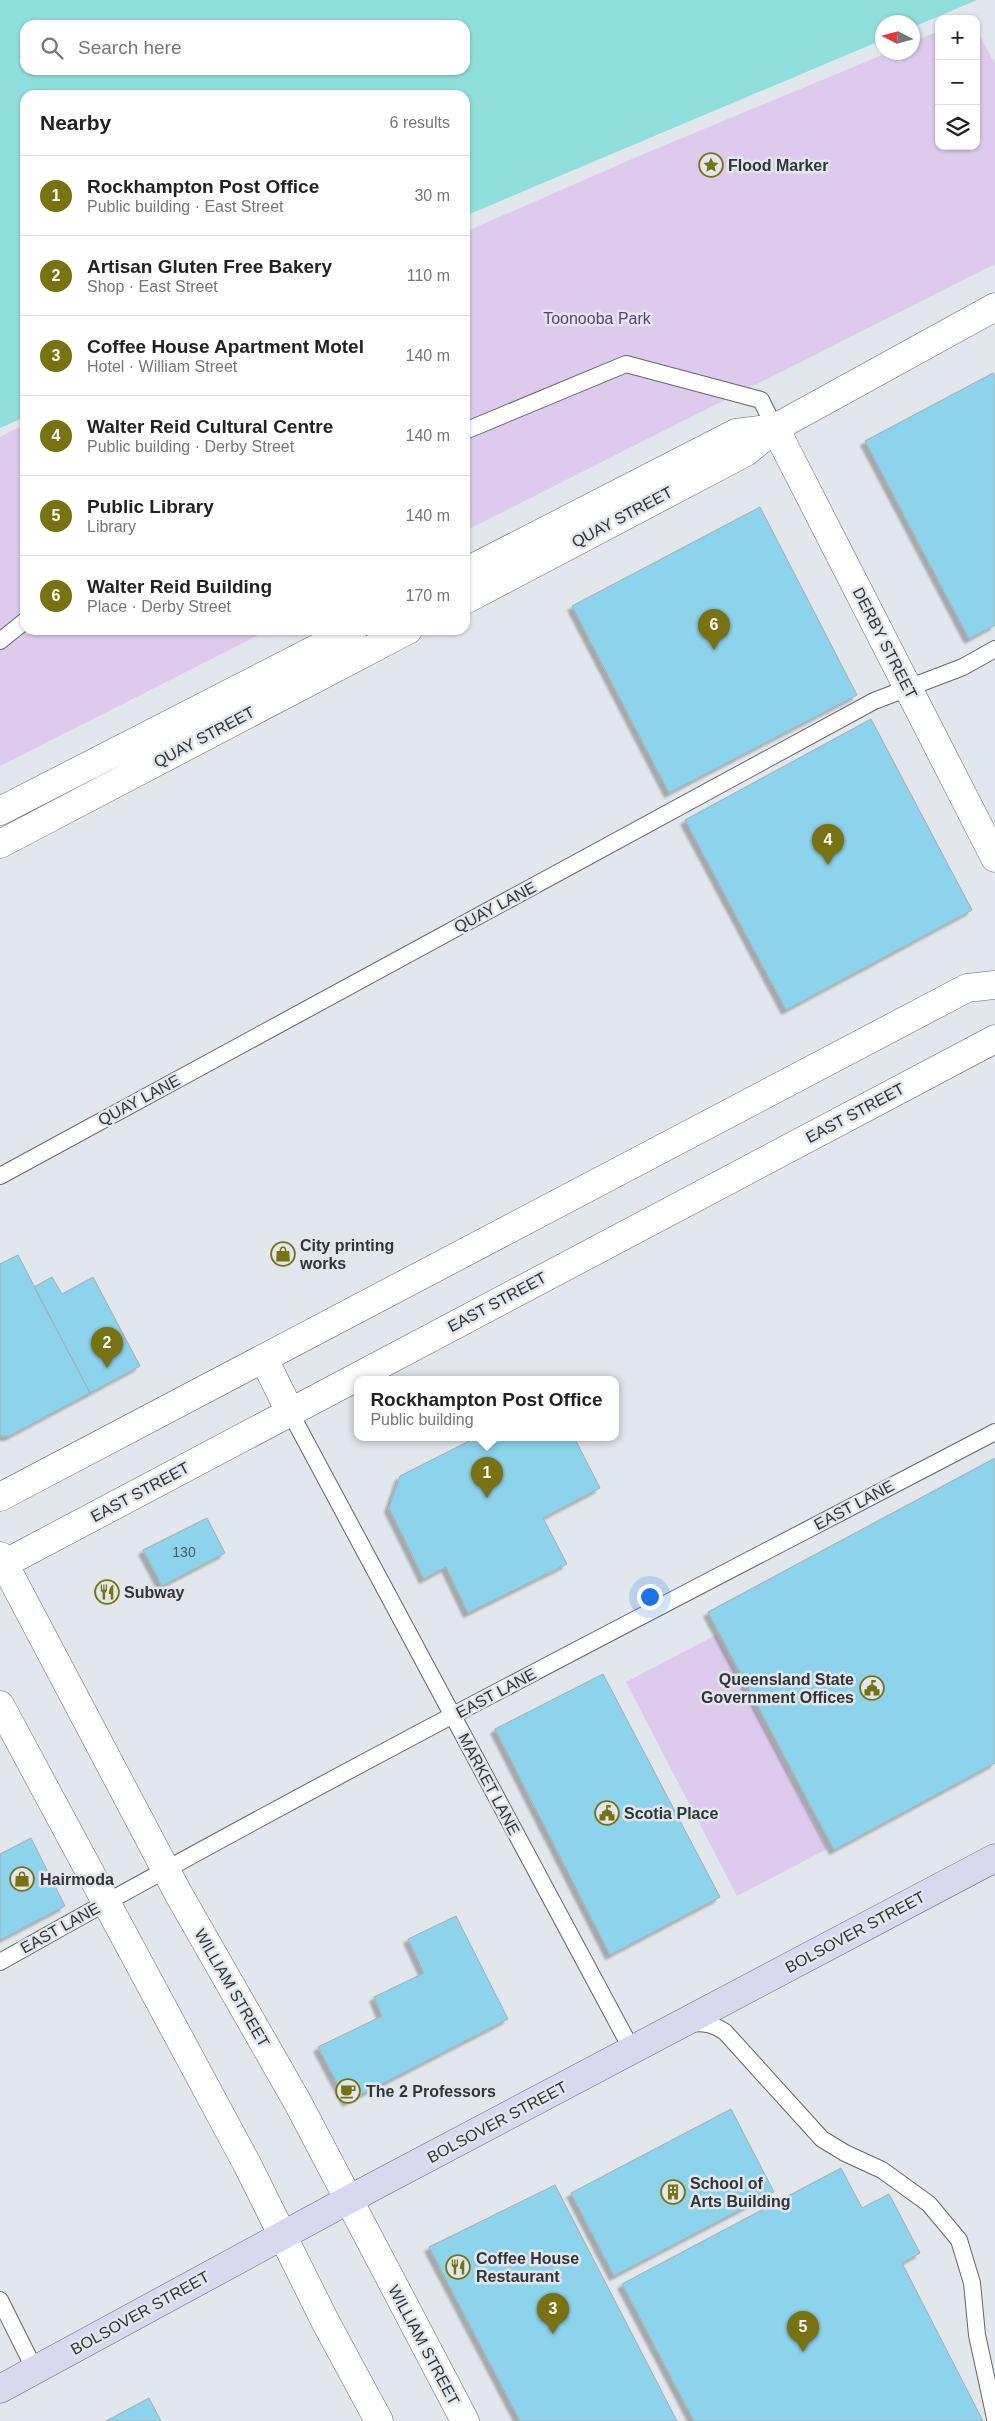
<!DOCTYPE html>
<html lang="en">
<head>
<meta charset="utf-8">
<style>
  body { margin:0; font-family:Helvetica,sans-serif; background:#f2f2f2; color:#222 }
  .controls { position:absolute; right:15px; top:15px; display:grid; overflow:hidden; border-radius:10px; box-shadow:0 1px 4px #0004 }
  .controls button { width:45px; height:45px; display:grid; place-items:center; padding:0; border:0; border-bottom:1px solid #e0e0e0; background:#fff; color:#222; font:25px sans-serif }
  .compass { position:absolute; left:875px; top:15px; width:45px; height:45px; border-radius:50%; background:#fff; box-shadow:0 1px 4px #0004; rotate:276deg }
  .you { position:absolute; left:649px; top:1596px; width:18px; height:18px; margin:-12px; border:4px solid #fff; border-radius:50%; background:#1a73e8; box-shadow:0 0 0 8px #1a73e833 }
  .badge { display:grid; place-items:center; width:32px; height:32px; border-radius:50%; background:#787213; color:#fff; font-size:16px; font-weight:700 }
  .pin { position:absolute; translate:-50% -41px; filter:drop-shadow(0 1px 2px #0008) }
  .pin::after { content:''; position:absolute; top:26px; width:18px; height:15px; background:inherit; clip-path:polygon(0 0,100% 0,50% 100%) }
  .popup { position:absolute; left:354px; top:1376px; width:265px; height:65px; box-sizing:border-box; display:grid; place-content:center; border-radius:10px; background:#fff; filter:drop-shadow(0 1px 4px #0005); font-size:16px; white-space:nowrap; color:#767676 }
  .popup b { font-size:19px; color:#222 }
  .popup::after { content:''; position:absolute; left:50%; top:100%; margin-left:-10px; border:10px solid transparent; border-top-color:#fff }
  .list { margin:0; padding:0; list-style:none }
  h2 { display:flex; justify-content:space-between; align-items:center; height:65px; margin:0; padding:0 20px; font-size:21px }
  h2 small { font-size:16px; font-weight:400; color:#767676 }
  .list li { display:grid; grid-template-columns:32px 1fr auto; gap:15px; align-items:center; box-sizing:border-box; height:80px; padding:0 20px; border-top:1px solid #e0e0e0 }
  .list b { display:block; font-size:19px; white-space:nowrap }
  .list p { margin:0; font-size:16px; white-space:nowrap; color:#767676 }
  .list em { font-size:16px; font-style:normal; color:#767676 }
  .icon { flex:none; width:28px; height:28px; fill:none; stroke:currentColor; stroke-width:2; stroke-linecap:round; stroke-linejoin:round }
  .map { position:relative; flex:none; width:995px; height:2421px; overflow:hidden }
  .search { position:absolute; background:#fff; box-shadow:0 1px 4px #0004; left:20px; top:20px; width:450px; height:55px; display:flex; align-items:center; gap:12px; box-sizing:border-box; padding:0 18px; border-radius:15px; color:#767676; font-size:19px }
  .panel { position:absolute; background:#fff; box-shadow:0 1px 4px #0004; left:20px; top:90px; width:450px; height:545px; border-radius:15px }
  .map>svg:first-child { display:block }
  .green { fill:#decaed }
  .water { fill:#90dfdd; fill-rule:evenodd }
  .building { fill:#8ed3ec; stroke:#a6aeb1; filter:url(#shadow) }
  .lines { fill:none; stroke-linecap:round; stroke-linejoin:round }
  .lane-casing { stroke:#62676c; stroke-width:18 }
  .street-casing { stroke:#62676c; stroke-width:29 }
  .secondary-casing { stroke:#62676c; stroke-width:29 }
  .lane { stroke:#fff; stroke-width:16 }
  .street { stroke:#fff; stroke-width:28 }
  .secondary { stroke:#d8d9ee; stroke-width:28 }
  .labels { text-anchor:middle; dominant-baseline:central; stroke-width:5; stroke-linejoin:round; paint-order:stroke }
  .number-label { font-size:14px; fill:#495c64 }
  .poi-label { font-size:16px; font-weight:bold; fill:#323436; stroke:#e1e7ed; text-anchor:start }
  .park-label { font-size:16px; fill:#623c7a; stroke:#e1e7ed }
  .street-label { font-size:16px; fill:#323436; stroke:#e1e7ed }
</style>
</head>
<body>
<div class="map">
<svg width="995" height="2421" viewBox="0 0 995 2421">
  <defs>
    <filter id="shadow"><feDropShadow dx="-4.5" dy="4.5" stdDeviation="1" flood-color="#0004"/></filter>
  </defs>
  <rect width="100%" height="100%" fill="#e1e7ed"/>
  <path class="green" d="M976,28l19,36v200l-530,267v-299l174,-76 248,-103 25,-1 1,-10 26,-11v115h37z
    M25,424v206h244l-269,136v-329z
    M716,1635l111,214 -90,47 -111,-214z"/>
  <path class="water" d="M0,0h977l-64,27 -1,-5h-30v18l-417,176v-121h-440v322l-25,11zM25,25h440v45h-440z"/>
  <path class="building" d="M993,373l2,4v248l-26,14 -104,-198z
    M760,507l97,188 -188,98 -97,-187z
    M871,719l101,191 -186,100 -101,-190z
    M18,1255l72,138 -81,43h-9v-172z
    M52,1277l10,17 31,-17 47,89 -50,27 -56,-106z
    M477,1437h97l26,51 -57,30 24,46 -99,49 -22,-46 -22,12 -35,-71 11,-32z
    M995,1458v305l-161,87 -126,-238z
    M207,1518l18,35 -63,33 -19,-36z
    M603,1674l117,223 -110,58 -115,-226z
    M31,1838l34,68 -65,34v-86z
    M456,1916l52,103 -161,83 -29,-55 64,-31 -8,-19 50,-24 -16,-34z
    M731,2109l43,83 -160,84 -43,-83z
    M841,2168l21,40 27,-14 31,59 -18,10 81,158h-289l-72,-137z
    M555,2185l122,236h-157l-91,-174z
    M149,2398l12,23h-55z"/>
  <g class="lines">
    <g class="lane-casing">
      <path id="lane" d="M465,431l161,-67 135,36 14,28
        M0,641l25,-20
        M0,1176l874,-475 89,-34 32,-18
        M290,1412l342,638
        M0,1962c327,-185 662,-356 995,-530
        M690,2024c14,-2 23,0 35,8l97,107 23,14 37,17 47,34 30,36 13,43 5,52 18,83
        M0,2300l35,70"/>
    </g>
    <g class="street-casing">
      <path id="street" d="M775,428l220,430
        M465,572l271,-139 39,-5
        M465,600l281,-148 29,-24 220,-121
        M0,811l353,-181
        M0,844l408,-214
        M264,1359l26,53
        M0,1497l967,-509 28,-3
        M0,1556l178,337 120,210 167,318
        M0,1566l995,-527
        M0,1705l247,459 78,157 54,100"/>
    </g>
    <g class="secondary-casing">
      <path id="secondary" d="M0,2389l348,-189 647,-342"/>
    </g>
    <use href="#lane" class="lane"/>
    <use href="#street" class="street"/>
    <use href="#secondary" class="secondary"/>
  </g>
  <defs>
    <g id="sight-ring" transform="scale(1.25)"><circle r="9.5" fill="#e1e7ed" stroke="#787213" stroke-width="1.5"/><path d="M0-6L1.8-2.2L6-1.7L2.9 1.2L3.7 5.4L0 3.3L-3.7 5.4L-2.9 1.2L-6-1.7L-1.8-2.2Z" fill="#787213"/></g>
    <g id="shop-ring" transform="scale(1.25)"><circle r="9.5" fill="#e1e7ed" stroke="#787213" stroke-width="1.5"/><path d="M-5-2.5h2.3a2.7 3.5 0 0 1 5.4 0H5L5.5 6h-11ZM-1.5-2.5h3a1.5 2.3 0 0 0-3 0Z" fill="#787213"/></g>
    <g id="restaurant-ring" transform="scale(1.25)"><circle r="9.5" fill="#e1e7ed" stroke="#787213" stroke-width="1.5"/><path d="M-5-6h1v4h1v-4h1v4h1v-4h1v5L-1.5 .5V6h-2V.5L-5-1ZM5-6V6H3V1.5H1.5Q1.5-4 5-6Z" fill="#787213"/></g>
    <g id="civic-ring" transform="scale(1.25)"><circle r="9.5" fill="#e1e7ed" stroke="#787213" stroke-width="1.5"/><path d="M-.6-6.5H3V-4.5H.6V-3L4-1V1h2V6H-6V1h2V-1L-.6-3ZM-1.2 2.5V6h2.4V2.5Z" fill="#787213"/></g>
    <g id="cafe-ring" transform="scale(1.25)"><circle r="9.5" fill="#e1e7ed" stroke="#787213" stroke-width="1.5"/><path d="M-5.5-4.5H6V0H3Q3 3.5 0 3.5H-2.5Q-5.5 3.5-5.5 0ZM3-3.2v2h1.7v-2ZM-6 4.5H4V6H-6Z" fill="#787213"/></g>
    <g id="building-ring" transform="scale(1.25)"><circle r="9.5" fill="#e1e7ed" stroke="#787213" stroke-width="1.5"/><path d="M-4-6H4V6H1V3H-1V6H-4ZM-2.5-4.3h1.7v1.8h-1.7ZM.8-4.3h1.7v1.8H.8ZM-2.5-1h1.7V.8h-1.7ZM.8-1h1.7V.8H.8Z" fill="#787213"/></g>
  </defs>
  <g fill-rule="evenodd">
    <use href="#sight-ring" x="711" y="165"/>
    <use href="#shop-ring" x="283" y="1254"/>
    <use href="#restaurant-ring" x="107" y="1592"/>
    <use href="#civic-ring" x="872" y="1688"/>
    <use href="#civic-ring" x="607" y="1813"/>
    <use href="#shop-ring" x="22" y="1879"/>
    <use href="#cafe-ring" x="348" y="2091"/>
    <use href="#building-ring" x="673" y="2192"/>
    <use href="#restaurant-ring" x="458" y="2267"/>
  </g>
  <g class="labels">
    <g class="number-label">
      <text x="184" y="1552">130</text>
    </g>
    <g class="poi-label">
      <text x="728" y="165">Flood Marker</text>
      <text x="300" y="1245">City printing<tspan x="300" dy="18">works</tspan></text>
      <text x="124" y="1592">Subway</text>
      <text x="854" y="1679" text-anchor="end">Queensland State<tspan x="854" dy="18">Government Offices</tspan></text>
      <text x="624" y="1813">Scotia Place</text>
      <text x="40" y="1879">Hairmoda</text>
      <text x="366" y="2091">The 2 Professors</text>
      <text x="690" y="2183">School of<tspan x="690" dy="18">Arts Building</tspan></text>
      <text x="476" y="2258">Coffee House<tspan x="476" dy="18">Restaurant</tspan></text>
    </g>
    <g class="park-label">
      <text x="597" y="318">Toonooba Park</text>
    </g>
    <g class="street-label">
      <text transform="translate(622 517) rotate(-28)">QUAY STREET</text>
      <text transform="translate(885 643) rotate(63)">DERBY STREET</text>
      <text transform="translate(204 737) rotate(-28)">QUAY STREET</text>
      <text transform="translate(495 907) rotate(-28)">QUAY LANE</text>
      <text transform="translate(139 1100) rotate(-28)">QUAY LANE</text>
      <text transform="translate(855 1113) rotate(-28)">EAST STREET</text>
      <text transform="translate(497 1302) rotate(-28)">EAST STREET</text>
      <text transform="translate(140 1492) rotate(-28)">EAST STREET</text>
      <text transform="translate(854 1505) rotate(-28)">EAST LANE</text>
      <text transform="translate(496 1693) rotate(-28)">EAST LANE</text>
      <text transform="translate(489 1784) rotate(62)">MARKET LANE</text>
      <text transform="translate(60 1928) rotate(-29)">EAST LANE</text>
      <text transform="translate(855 1932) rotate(-28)">BOLSOVER STREET</text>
      <text transform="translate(232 1988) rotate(60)">WILLIAM STREET</text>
      <text transform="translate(497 2122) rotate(-28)">BOLSOVER STREET</text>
      <text transform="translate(140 2313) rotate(-29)">BOLSOVER STREET</text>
      <text transform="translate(424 2345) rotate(62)">WILLIAM STREET</text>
    </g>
  </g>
</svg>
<div class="controls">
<button>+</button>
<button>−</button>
<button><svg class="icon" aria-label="layers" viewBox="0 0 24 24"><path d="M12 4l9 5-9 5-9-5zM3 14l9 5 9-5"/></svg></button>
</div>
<svg class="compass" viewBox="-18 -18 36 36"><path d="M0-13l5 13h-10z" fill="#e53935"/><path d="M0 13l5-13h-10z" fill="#767676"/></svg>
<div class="you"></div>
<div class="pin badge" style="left:487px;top:1498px">1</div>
<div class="popup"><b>Rockhampton Post Office</b>Public building</div>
<div class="pin badge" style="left:107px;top:1368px">2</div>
<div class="pin badge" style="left:553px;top:2334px">3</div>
<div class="pin badge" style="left:828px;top:865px">4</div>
<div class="pin badge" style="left:803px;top:2352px">5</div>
<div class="pin badge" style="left:714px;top:650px">6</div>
<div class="search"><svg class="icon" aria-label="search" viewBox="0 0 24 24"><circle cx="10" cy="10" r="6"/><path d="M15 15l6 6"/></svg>Search here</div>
<section class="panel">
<h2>Nearby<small>6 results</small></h2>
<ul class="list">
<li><span class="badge">1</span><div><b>Rockhampton Post Office</b><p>Public building · East Street</p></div><em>30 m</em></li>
<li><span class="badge">2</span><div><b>Artisan Gluten Free Bakery</b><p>Shop · East Street</p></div><em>110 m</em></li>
<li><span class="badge">3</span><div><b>Coffee House Apartment Motel</b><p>Hotel · William Street</p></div><em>140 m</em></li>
<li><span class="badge">4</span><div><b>Walter Reid Cultural Centre</b><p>Public building · Derby Street</p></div><em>140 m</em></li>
<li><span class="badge">5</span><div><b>Public Library</b><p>Library</p></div><em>140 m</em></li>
<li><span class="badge">6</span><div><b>Walter Reid Building</b><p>Place · Derby Street</p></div><em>170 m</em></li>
</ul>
</section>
</div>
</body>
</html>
